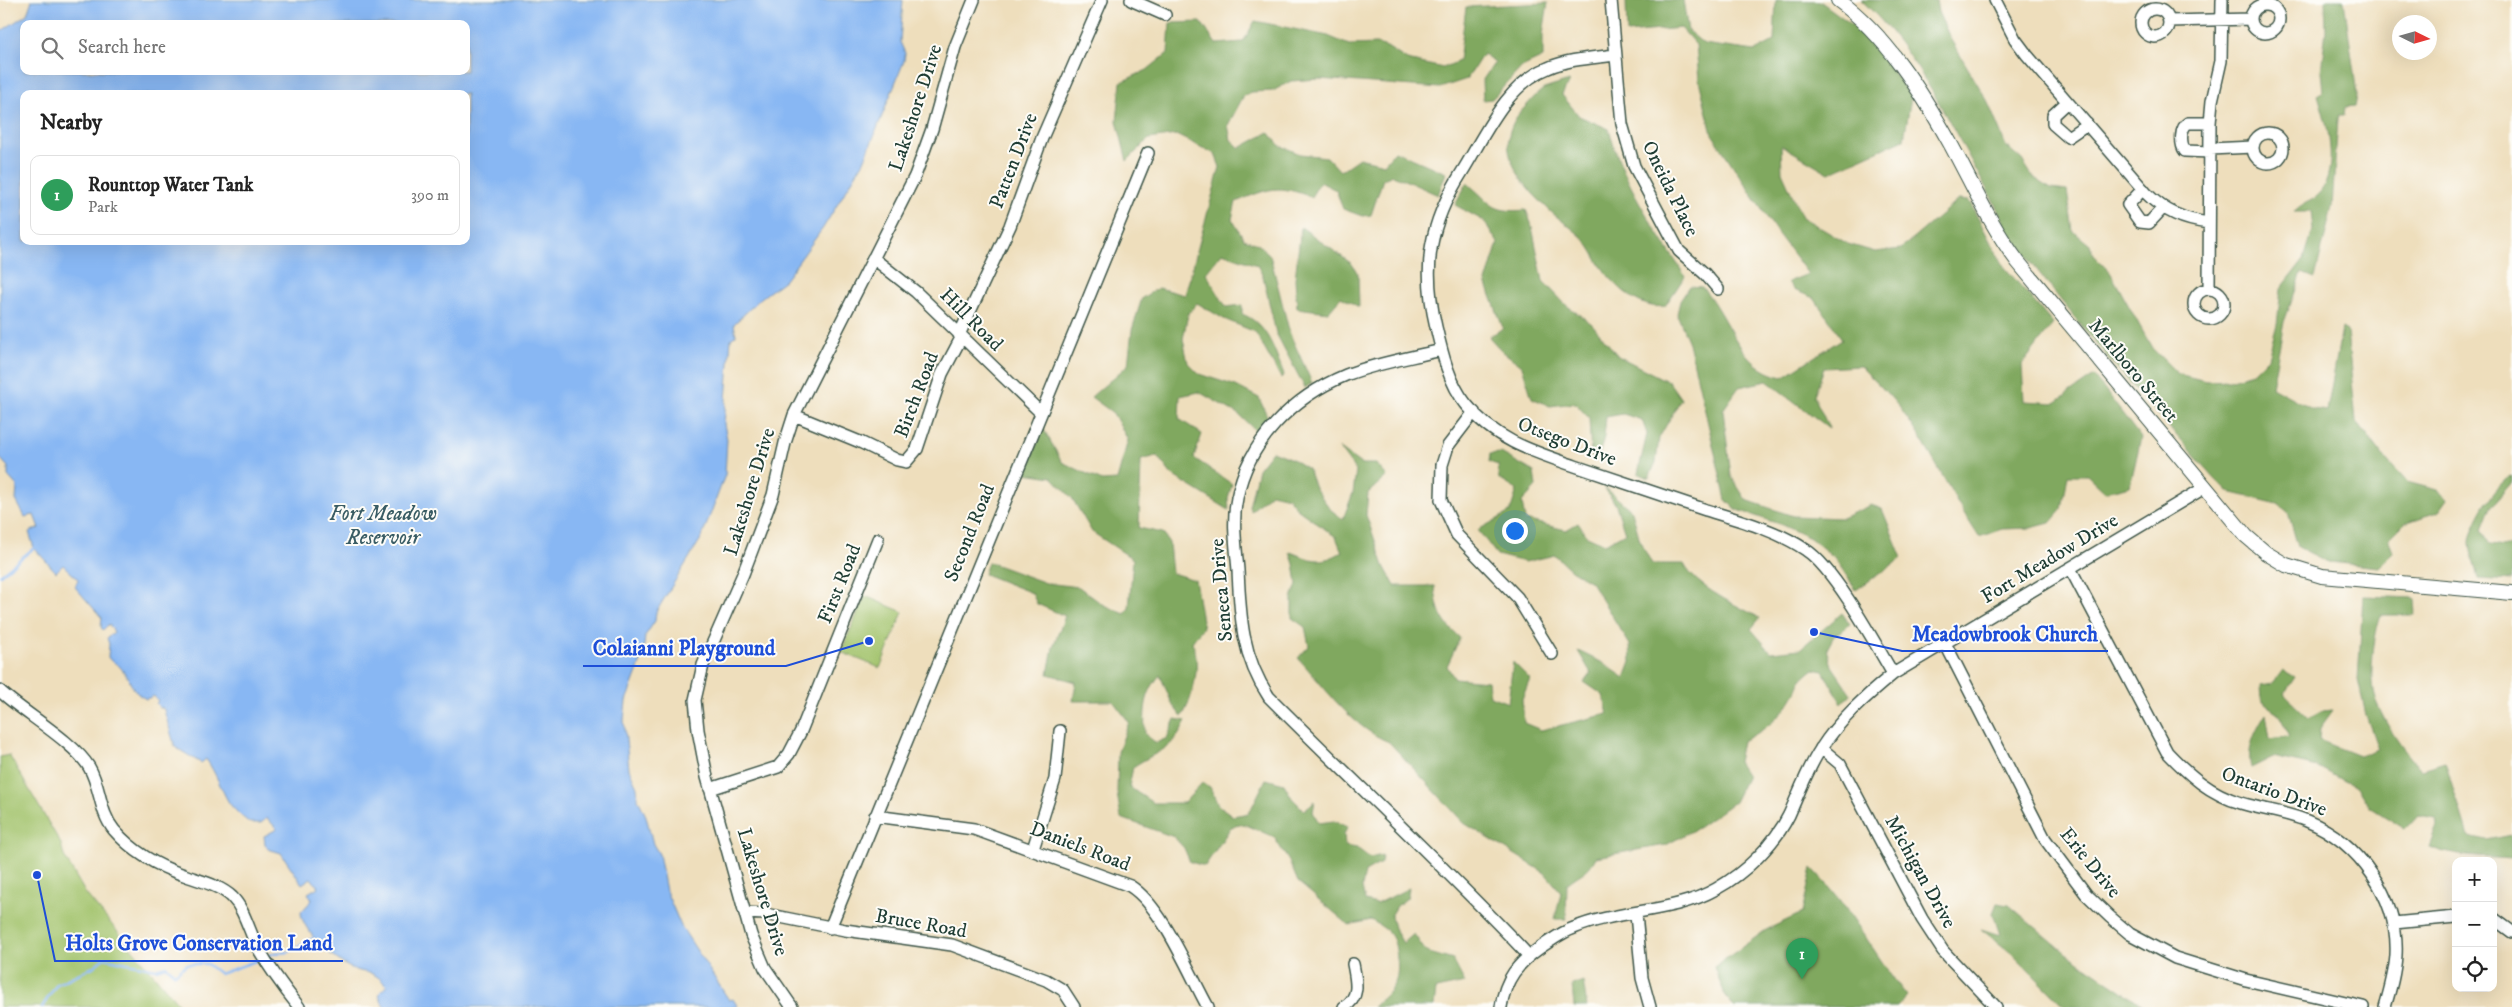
<!DOCTYPE html>
<html lang="en">
<head>
<meta charset="utf-8">
<style>
  body { margin:0; font-family:"IM FELL DW Pica",serif; background:#f6f6f6; color:#222 }
  .controls { position:absolute; right:15px; bottom:15px; display:grid; overflow:hidden; border-radius:10px; box-shadow:0 5px 20px #0002 }
  .controls button { width:45px; height:45px; display:grid; place-items:center; padding:0; border:0; border-bottom:1px solid #e0e0e0; background:#fff; color:#222; font:25px sans-serif }
  .compass { position:absolute; left:2392px; top:15px; width:45px; height:45px; border-radius:50%; background:#fff; box-shadow:0 5px 20px #0002; rotate:95deg }
  .you { position:absolute; left:1514px; top:530px; width:18px; height:18px; margin:-12px; border:4px solid #fff; border-radius:50%; background:#1a73e8; box-shadow:0 0 0 8px #1a73e833 }
  .badge { display:grid; place-items:center; width:32px; height:32px; border-radius:50%; background:#1f6fb2; color:#fff; font-size:16px; font-weight:700 }
  .pin { position:absolute; translate:-50% -41px; filter:drop-shadow(0 1px 2px #0008) }
  .pin::after { content:''; position:absolute; top:26px; width:18px; height:15px; background:inherit; clip-path:polygon(0 0,100% 0,50% 100%) }
  .list { margin:0; padding:0; list-style:none }
  h2 { display:flex; justify-content:space-between; align-items:center; height:65px; margin:0; padding:0 20px; font-size:21px }
  h2 small { font-size:16px; font-weight:400; color:#767676 }
  .list li { display:grid; grid-template-columns:32px 1fr auto; gap:15px; align-items:center; box-sizing:border-box; height:80px; margin:0 10px 10px; padding:0 10px; border:1px solid #e0e0e0; border-radius:10px }
  .list b { display:block; font-size:19px; white-space:nowrap }
  .list p { margin:0; font-size:16px; white-space:nowrap; color:#767676 }
  .list em { font-size:16px; font-style:normal; color:#767676 }
  .icon { flex:none; width:28px; height:28px; fill:none; stroke:currentColor; stroke-width:2; stroke-linecap:round; stroke-linejoin:round }
  .map { position:relative; flex:none; width:2512px; height:1007px; overflow:hidden }
  .search { position:absolute; background:#fff; box-shadow:0 5px 20px #0002; left:20px; top:20px; width:450px; height:55px; display:flex; align-items:center; gap:12px; box-sizing:border-box; padding:0 18px; border-radius:10px; color:#767676; font-size:19px }
  .panel { position:absolute; background:#fff; box-shadow:0 5px 20px #0002; left:20px; top:90px; width:450px; height:155px; border-radius:10px }
  .map>svg:first-child { display:block }
  .green { fill:#a1c26b; stroke:#608050 }
  .forest { fill:#80a85f; stroke:#50724a }
  .water { fill:#88b7f3; stroke:#547a94; fill-rule:evenodd }
  .lines { fill:none; stroke-linecap:round; stroke-linejoin:round }
  .stream { stroke:#88b7f3; stroke-width:2.5 }
  .minor-casing { stroke:#3e5548; stroke-width:14 }
  .tertiary-casing { stroke:#3e5548; stroke-width:16 }
  .minor { stroke:#fff; stroke-width:11 }
  .tertiary { stroke:#fff; stroke-width:14 }
  .labels { text-anchor:middle; dominant-baseline:central; stroke-width:4; stroke-linejoin:round; paint-order:stroke }
  .street-label { font-size:20px; fill:#1f3d34; stroke:#fdfcf7 }
  .water-label { font-size:21px; font-style:italic; fill:#395c64; stroke:#fdfcf7 }
  .leader { fill:none; stroke:#1d4ed8; stroke-width:2 }
  .callout-dot { fill:#1d4ed8; stroke:#fdfcf7; stroke-width:2 }
  .callout-label { font-size:21px; text-anchor:middle; font-weight:bold; fill:#1d4ed8; stroke:#fdfcf7; stroke-width:4; stroke-linejoin:round; paint-order:stroke }
</style>
</head>
<body>
<div class="map">
<svg width="2512" height="1007" viewBox="0 0 2512 1007">
  <rect width="100%" height="100%" fill="#fdfcf7"/>
  <filter id="ink" filterUnits="userSpaceOnUse"><feTurbulence type="fractalNoise" baseFrequency=".02" numOctaves="2"/><feDisplacementMap in="SourceGraphic" scale="10" xChannelSelector="R" yChannelSelector="G"/><feConvolveMatrix kernelMatrix="1 2 1 2 8 2 1 2 1" color-interpolation-filters="sRGB"/></filter>
  <filter id="wash" filterUnits="userSpaceOnUse"><feTurbulence type="fractalNoise" baseFrequency=".0096" numOctaves="4" result="noise"/><feDisplacementMap in="SourceGraphic" scale="20" xChannelSelector="R" yChannelSelector="G"/><feGaussianBlur stdDeviation="1.12" result="paint"/><feColorMatrix in="noise" values="0 0 0 0 0 0 0 0 0 0 0 0 0 0 0 0 0 1.4 0 .05"/><feComposite in="paint" operator="in"/></filter>
  <g filter="url(#wash)">
    <rect width="100%" height="100%" fill="#eedebc"/>
    <path class="green" d="M865,596l38,16 -23,56 -39,-16z
      M9,755l52,89 3,12 22,38 95,113h-181v-250z"/>
    <path class="forest" d="M1683,0l5,31 16,13 51,7 19,-10 2,-41 44,1 46,34 45,62 -7,42 -75,34 -48,-28 1,27 20,45 46,27 27,8 26,-3 57,-49 11,1 33,63 51,60 -31,41 2,36 31,2 39,-27 47,62 -11,48 -25,6 -18,-17h-19l-6,34 -12,14 -19,5 -29,1 -23,8c-28,-42 -49,-89 -79,-129 -12,-15 -27,-29 -40,-42l-36,2 -10,28 15,32 -62,-47 -28,6 -16,23 8,66 15,24 47,16 49,2 29,-13 11,4 20,49 -46,32 -22,-33 -24,-19 -28,-13 -47,-16 -9,-9 -37,-157 -12,-29 3,-13 10,-15 12,1c27,30 37,82 81,90l59,-38 -28,-41 -20,-8 -6,-8 20,-8 -30,-40 -66,-100 -13,-54 -3,-35 -15,-17 -54,5 -1,-33z
      M1861,0h75l2,12 13,28 36,60 19,46 16,14 11,17 18,12 16,2 6,40 17,14 3,10 17,17 42,76 26,26 28,7 23,-1 24,-7 15,-15 9,-34 4,-35 23,-30 9,-29 -2,-18h-17c6,-9 19,-10 25,-18 21,-29 8,-69 -1,-99l5,-3 -2,-21 5,-41 -1,-30h19l13,95 -2,11 -10,1 -1,8h-5l-1,4 -6,88 -17,71 -13,-5 -18,49 -12,65 40,22 15,2 15,-83 5,3 9,90 25,33 26,28 30,8 10,8 -10,14 -32,11 -16,16 4,14 -14,14 -51,-5 -30,-15 -10,-35 -10,-8 -50,-12 -13,-13c-70,-79 -142,-158 -204,-244 -9,-12 -13,-27 -21,-40 -37,-65 -73,-144 -129,-195z
      M1548,3l-5,31v23l-21,10 -30,32 -9,1 -1,-19 13,-19 -12,-8 -16,25 -27,9 -121,-9 -28,2 -18,10 -22,1 -8,5 -15,28 3,15 9,8 29,-16 10,13 21,9 27,3 13,14 19,-13 25,6 11,-13 51,22 -8,22 -45,-20 -10,4 -12,36 -9,1 -19,-7 -7,-19 -16,-8 -9,15c-33,-13 -42,-9 -75,5l-4,17 12,20 14,5 12,11 20,79 22,49 -7,5 -29,-55 -13,-57 -6,-11 -35,-12 -16,20 20,34 16,-2v9c26,10 32,36 42,60l-3,4 -26,-46 -31,-13 -27,-16 -9,11 -5,25 5,24 11,11 37,12 23,12 9,20 -11,14 -19,-18 -39,-22 -19,4 -1,23 23,15 -8,24 38,26 -4,14 1,12 -57,-35 -15,-19 -16,4 -2,68 24,5 6,10 3,30 23,7 8,47 -11,15c10,21 1,56 -10,75l-9,-11 -13,-31c-16,19 -16,35 -15,59l11,9 11,-5 8,-19 11,2c-13,30 -28,29 -53,46l-4,20 24,16h31l18,-20 8,4 8,18 15,11 16,-3 17,-34 18,5 8,14 12,12 11,-9 -2,11 6,11 15,-2 14,6 -4,7 1,12 12,2 13,10 12,-3 -1,8 -16,9 -3,16 3,13 12,3 32,-16 -2,10 -10,8 -6,10 3,12 9,15 11,-9 12,18 27,8 12,23 -29,6 -2,18h-61c18,-16 27,-23 24,-48 -2,-24 -6,-27 -26,-39l-22,5 -51,-43 -8,-19 -16,-26 -30,-13 -13,3 -26,39 -15,-4 -6,-14 -10,-11 -53,-19 -4,-25 1,-41 11,-30 -16,-21h-40l3,-19 -28,-8 5,-27 12,-31 -28,-12 -5,-11 -48,-19 4,-12 58,21 33,4 23,17 23,10 4,-6 4,-49 -41,-27 -20,-34 -20,-21 -27,-4 18,-45 19,34 40,19 15,-1 11,-40 -15,-27 -22,-16 37,-32 4,-35 10,-32 16,-10 27,7 35,-128 -5,-13 -39,-19 -27,4 -22,22 -10,-40 4,-39 26,-12 21,-17 2,-30 31,-1 15,22 27,-2 12,-21 73,15 21,9 28,-1 10,3 20,13 36,8 16,-7 7,-54z
      M1569,81l-7,14 17,21 30,13c13,53 47,101 76,147l-20,30c-25,5 -51,-21 -64,-40 -6,-9 -11,-21 -19,-29 -12,-11 -27,-20 -38,-32 -29,-28 -53,-64 -19,-98 5,-5 12,-14 19,-18 8,-3 17,-5 25,-8z
      M1467,183c26,21 23,30 59,27l5,12 12,59 23,24 26,19 26,32 51,26 12,17 -22,39 -3,24 -7,16 -11,-5 9,-39 -5,-14 -19,-6 -17,3 -2,20 -6,22 -7,-2 -2,-39 -14,-15 -25,3 -18,-8 -10,-32 -20,-15 -13,-14 14,-9 -17,-46 12,-39 -14,-22 -29,-16z
      M1301,227l51,37 6,10 1,33 -18,-10 -13,15 -31,-4 -2,-29z
      M1339,448l22,16h15l11,12 -19,17 -2,22 18,51 11,20h40c2,25 6,35 25,52l-13,28 7,12 34,3 2,15 18,7 5,-41 17,17 -8,20 2,24 17,7 67,-16 -5,-19 -19,-13 7,-9 -13,-22 25,12 22,15 6,-16 -1,-17 -39,-63 -20,-12 -16,-15 -30,7 -28,-7 -19,-25 32,-18 7,-22 -18,-11 -1,-14 -9,-3 1,-8 11,-1 33,19 2,15 -14,15 3,18 41,10 12,-7 9,13 18,8 20,-11 -9,-28 -12,-18 28,24 8,30 12,23h32c11,23 54,42 76,54l-9,11 20,23 29,-3 42,-36 8,11 -16,12 -7,13 5,17 19,28 -9,10 -19,-33 -9,-2c-19,14 -12,15 -23,32 -11,17 -30,32 -49,40l-4,21 9,14 -13,26 -35,25 -33,18 -70,12c-9,17 -15,15 -29,27l-1,35h-11l6,-27 -16,-19 -81,-50 -75,-81c-38,-15 -64,-55 -91,-84l11,-12 -4,-19 -13,-9v-20l5,-14 -3,-20 -4,-12c22,8 30,13 52,0l-6,-15 -39,-28 -9,-12 -17,-4 -20,18 -2,-4 9,-38 14,-18 20,8 16,10 7,19 16,22 12,9 10,-26 3,-22z
      M2512,476v6l-21,25 -9,23 8,14 22,3v34l-34,-2c-2,-11 -7,-23 -8,-35 -1,-16 26,-63 42,-68z
      M2363,596l51,2 1,17h-34c-7,17 -13,66 -6,84 10,25 27,51 46,70l24,-7 23,74 19,4 25,-5v24c-28,-2 -56,-1 -83,-12l8,-21 -1,-8 -18,-3 -13,14 -35,-22 -12,-19 -40,-21 -45,-10 -22,11c-5,-20 5,-38 15,-54l4,25 20,-3 -12,-23 -16,-11 -1,-17 12,-2 10,-13 12,7 -11,17 25,24 13,-7 11,-1 -13,18 -1,12 40,16 19,-7 -12,-34 -8,-35z
      M1812,868c38,38 62,87 95,128l-10,11h-163l-10,-14 -10,-26 52,-37 36,-17z
      M1997,903l12,2 57,48 80,54h-81l-55,-55 -29,-23 19,6 -7,-22z
      M1583,981l4,26h-13l-2,-22z"/>
    <path class="water" d="M32,0h871l-3,42 5,11 -1,8 -40,100 -41,67 -38,52 -24,18 -27,26 2,11 -5,4 -7,85 3,15 -2,36 -23,62 -46,75 -1,9 -10,15 -2,20 -17,45 -2,19 5,49 8,18 1,12 8,17 7,28 6,10 7,37 15,35 48,74 4,-1 5,8h-354l-5,-11 2,-5 6,-5c-16,-18 -17,-10 -36,-18 -16,-7 -50,-38 -50,-56l11,-12 -4,-7 10,-6 -7,-9 -9,6 -21,-31 -13,-4 -3,-5 -1,-8 13,-7 -10,-11 -6,5h-11c-6,-4 -19,-16 -22,-22 -8,-14 -12,-28 -22,-42l-5,4 -26,-16 -11,-37 -1,-2h-3l-4,-5 2,-2 -4,-5 -8,3c-16,-7 -15,-21 -26,-32 -4,-5 -9,-4 -12,-10l1,-13 -2,-6 7,-6 -5,-8 -6,6 -2,-3 1,-9 -27,-31 3,-8 -15,-14 -7,7 -22,-24 -5,-16 10,-4 -5,-13 -9,2 -9,-17 1,-14 -9,-10v-9l-8,-9v-426l27,-18zM24,24h442v47h-442zM24,94h442v147h-442z"/>
    <g class="lines">
      <path class="stream" d="M0,575l34,-27
        M266,957l8,-4 15,-1 24,-14
        M42,1007l15,-23 36,-17 11,-9 52,11 10,-3 9,8 12,-10h20l13,10 41,-15"/>
    </g>
  </g>
  <g filter="url(#ink)">
    <g class="lines">
      <g class="minor-casing">
        <path id="minor" d="M1131,0l34,15
          M1611,0l11,124 12,42 45,85 26,23 13,15
          M1995,0l20,39 12,16 120,139c18,18 37,26 62,29
          M2251 19a14 14 0 1 1 28 0a14 14 0 1 1-28 0Z
          M2141 23a14 14 0 1 1 28 0a14 14 0 1 1-28 0Z
          M2169,21l82,-2
          M1615,55c-22,3 -46,4 -67,13 -42,16 -64,69 -86,104 -33,52 -40,95 -26,155 6,26 13,56 30,77 28,36 68,48 109,62 44,15 87,29 131,44 33,10 71,20 100,40 28,18 69,93 87,124
          M2067,102l-14,13v9l15,13 19,-13
          M2253 148a15 15 0 1 1 30 0a15 15 0 1 1-30 0Z
          M2210,149l43,-2
          M2210,152l-25,-1c-5,-7 -5,-23 3,-28h22
          M2143,189l-15,16 12,17 9,1 14,-15
          M873,258l43,34 123,119
          M2209,289l1,-166 2,-22 9,-40 1,-61
          M2194 304a15 15 0 1 1 30 0a15 15 0 1 1-30 0Z
          M959,335l51,-109 32,-88 60,-138
          M1441,350c-31,8 -65,13 -95,25 -53,22 -98,66 -109,123 -5,23 -1,49 1,72 2,47 4,87 31,127 86,86 176,170 259,258
          M1474,412l-26,34 -6,19 -1,35 16,35 60,62 35,57
          M794,415l66,27 37,18 9,2 11,-13 25,-75 19,-36
          M2070,568l97,184c22,23 43,42 74,51 22,7 45,9 66,18 52,21 92,77 89,134 -1,18 -6,35 -11,52
          M1945,643l100,196 41,55 24,23 20,17 45,24 71,22 117,27
          M0,691c25,23 73,50 89,76 12,20 10,45 25,63 19,22 43,36 70,45 16,6 35,10 48,22 13,13 17,35 26,51 12,21 26,40 41,59
          M1821,748l19,16 82,155 21,32 53,56
          M710,789l68,-22 11,-13 12,-23 77,-192
          M875,816l99,13 156,57c32,20 59,87 78,121
          M1033,849l22,-70 5,-48
          M745,913l20,1 80,16 107,15 94,35 17,10 11,17
          M1636,914l6,64 8,29
          M2493,918l19,14
          M2394,923l62,-6
          M830,928c105,-259 210,-518 318,-775
          M792,1007l-27,-39 -14,-33 -44,-158 -9,-47 -3,-30 8,-35 40,-91 30,-79 12,-52 9,-28 121,-239 17,-47 23,-82 19,-47
          M1344,1007c17,-10 12,-27 9,-43
          M1501,1007c4,-28 17,-44 40,-60 11,-7 21,-15 33,-19 45,-19 98,-14 142,-39 29,-16 58,-44 73,-74 10,-22 18,-45 31,-65 20,-31 45,-53 73,-76l311,-186"/>
      </g>
      <g class="tertiary-casing">
        <path id="tertiary" d="M1838,0c48,35 83,91 112,143 22,40 40,82 68,119l228,274 20,17 20,12 36,11 190,17"/>
      </g>
      <use href="#minor" class="minor"/>
      <use href="#tertiary" class="tertiary"/>
    </g>
  </g>
  <g class="labels">
    <g class="street-label">
      <text transform="translate(916 108) rotate(-72)">Lakeshore Drive</text>
      <text transform="translate(1014 161) rotate(-69)">Patten Drive</text>
      <text transform="translate(1670 189) rotate(64)">Oneida Place</text>
      <text transform="translate(971 320) rotate(45)">Hill Road</text>
      <text transform="translate(2133 371) rotate(50)">Marlboro Street</text>
      <text transform="translate(917 395) rotate(-69)">Birch Road</text>
      <text transform="translate(1567 442) rotate(21)">Otsego Drive</text>
      <text transform="translate(750 492) rotate(-73)">Lakeshore Drive</text>
      <text transform="translate(970 533) rotate(-68)">Second Road</text>
      <text transform="translate(2050 559) rotate(-31)">Fort Meadow Drive</text>
      <text transform="translate(840 584) rotate(-68)">First Road</text>
      <text transform="translate(1222 590) rotate(-95)">Seneca Drive</text>
      <text transform="translate(2274 792) rotate(20)">Ontario Drive</text>
      <text transform="translate(1080 847) rotate(21)">Daniels Road</text>
      <text transform="translate(2090 863) rotate(51)">Erie Drive</text>
      <text transform="translate(1920 872) rotate(61)">Michigan Drive</text>
      <text transform="translate(762 892) rotate(73)">Lakeshore Drive</text>
      <text transform="translate(921 924) rotate(10)">Bruce Road</text>
    </g>
    <g class="water-label">
      <text x="383" y="514">Fort Meadow<tspan x="383" dy="24">Reservoir</tspan></text>
    </g>
  </g>
  <path class="leader" d="M1814 632L1902 651H2108M869 641L786 666H583M37 875L55 961H343"/>
  <g class="callout-dot">
    <circle cx="1814" cy="632" r="5"/>
    <circle cx="869" cy="641" r="5"/>
    <circle cx="37" cy="875" r="5"/>
  </g>
  <g class="callout-label">
    <text x="2005" y="641">Meadowbrook Church</text>
    <text x="684" y="655">Colaianni Playground</text>
    <text x="199" y="950">Holts Grove Conservation Land</text>
  </g>
</svg>
<div class="controls">
<button>+</button>
<button>−</button>
<button><svg class="icon" aria-label="locate" viewBox="0 0 24 24"><circle cx="12" cy="12" r="6"/><path d="M12 2v4M12 18v4M2 12h4M18 12h4"/></svg></button>
</div>
<svg class="compass" viewBox="-18 -18 36 36"><path d="M0-13l5 13h-10z" fill="#e53935"/><path d="M0 13l5-13h-10z" fill="#767676"/></svg>
<div class="you"></div>
<div class="pin badge" style="left:1802px;top:979px;background:#2e9e5b">1</div>
<div class="search"><svg class="icon" aria-label="search" viewBox="0 0 24 24"><circle cx="10" cy="10" r="6"/><path d="M15 15l6 6"/></svg>Search here</div>
<section class="panel">
<h2>Nearby<small></small></h2>
<ul class="list">
<li><span class="badge" style="background:#2e9e5b">1</span><div><b>Rounttop Water Tank</b><p>Park</p></div><em>390 m</em></li>
</ul>
</section>
</div>
</body>
</html>
